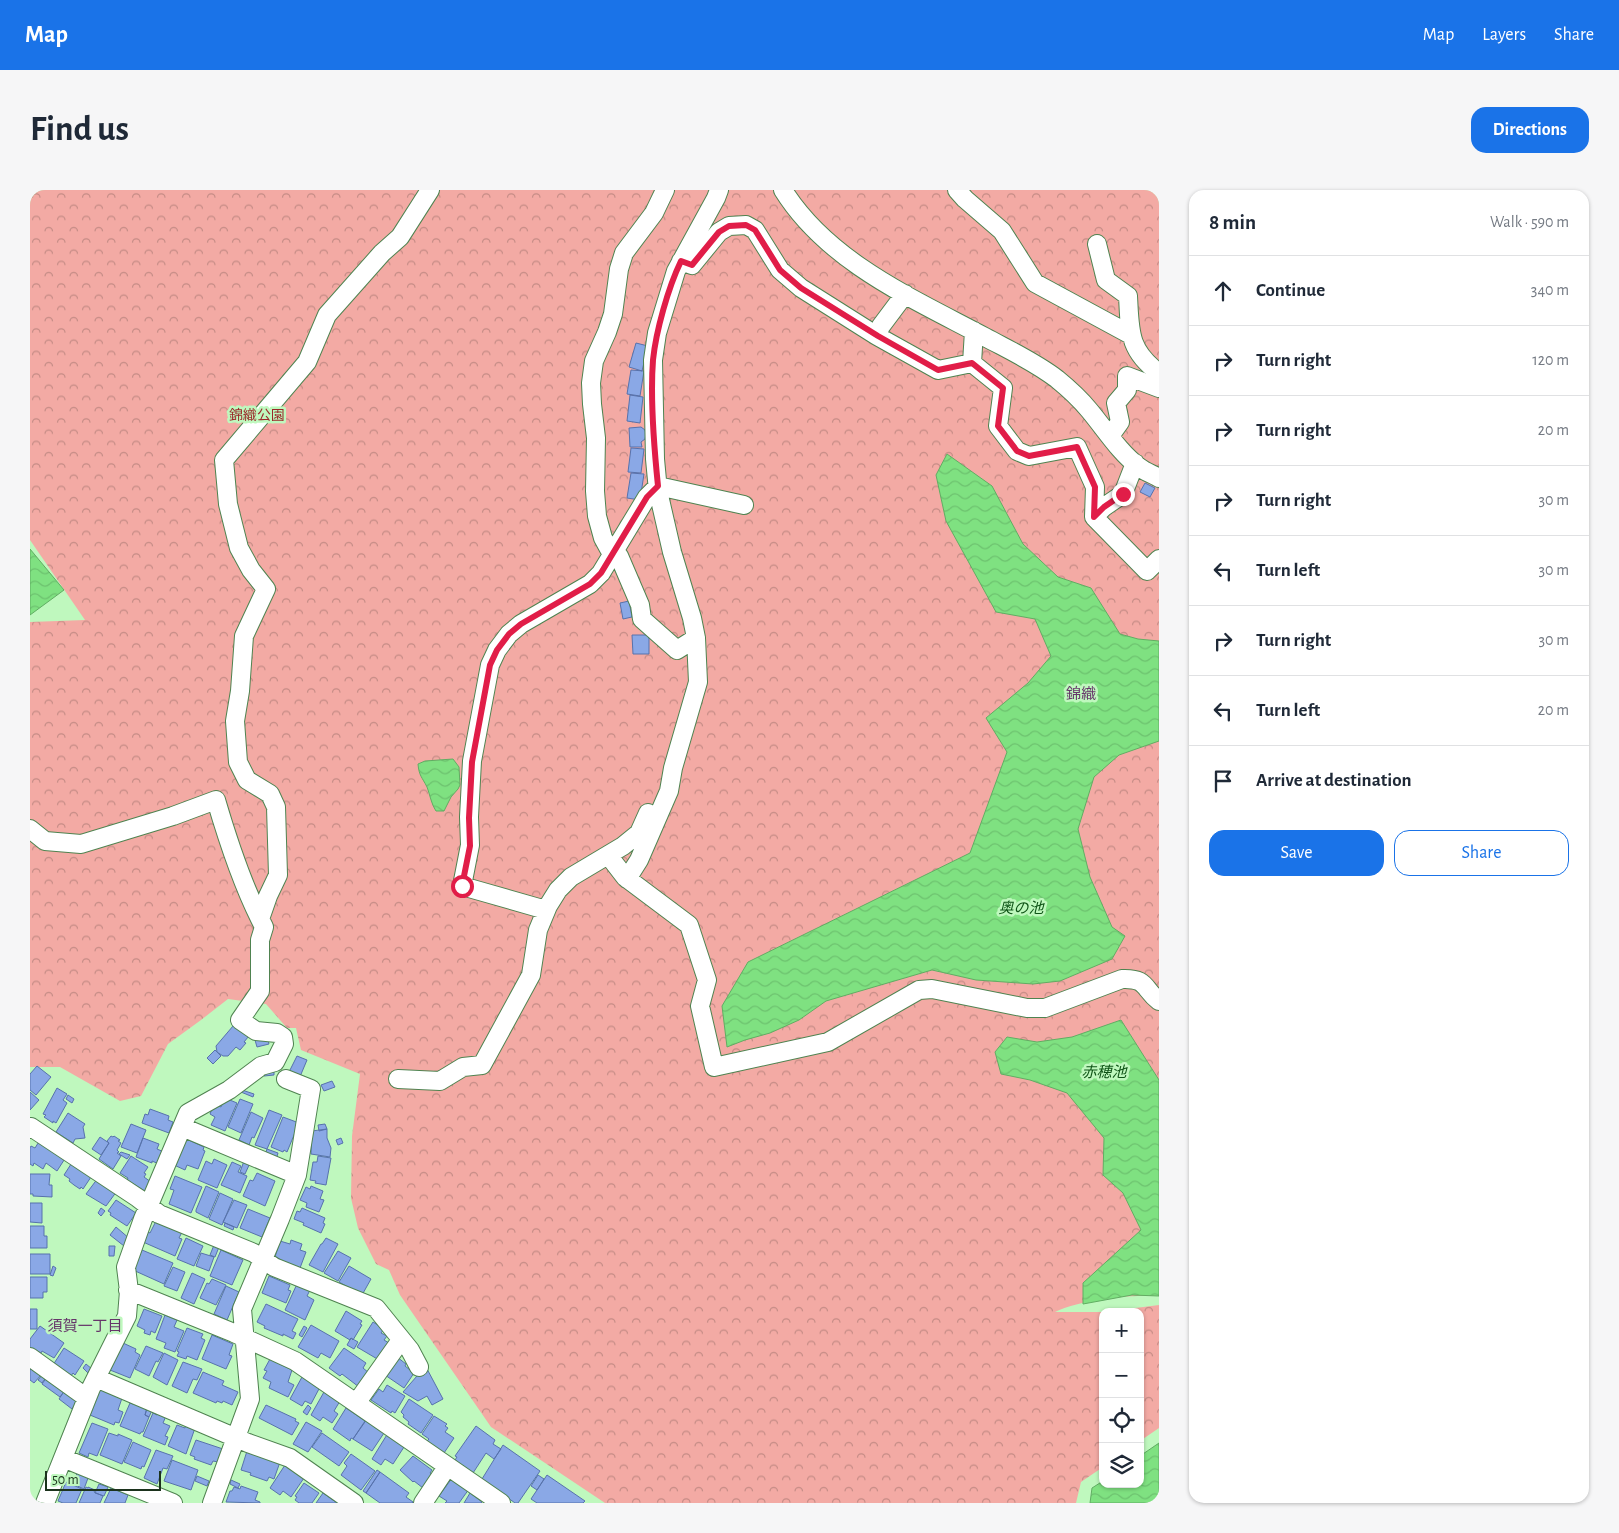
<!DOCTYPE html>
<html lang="en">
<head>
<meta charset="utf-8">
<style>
  body { margin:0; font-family:"Alegreya Sans","Noto Sans JP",sans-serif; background:#f6f6f7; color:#1f2937 }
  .controls { position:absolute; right:15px; bottom:15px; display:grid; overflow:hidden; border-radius:10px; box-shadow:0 1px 4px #0004 }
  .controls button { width:45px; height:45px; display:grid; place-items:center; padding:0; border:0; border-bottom:1px solid #e0e1e3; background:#fff; color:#1f2937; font:25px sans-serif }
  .scale { position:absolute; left:15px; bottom:12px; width:116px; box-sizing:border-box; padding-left:5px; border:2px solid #1c331d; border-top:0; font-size:14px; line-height:18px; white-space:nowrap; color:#1c331d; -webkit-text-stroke:4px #bff8be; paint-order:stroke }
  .stop { position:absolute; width:15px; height:15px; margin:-11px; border:4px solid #e11d48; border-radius:50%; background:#fff }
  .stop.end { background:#e11d48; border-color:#fff; box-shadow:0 1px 5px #0008 }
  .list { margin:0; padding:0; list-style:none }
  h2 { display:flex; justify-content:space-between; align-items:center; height:65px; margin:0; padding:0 20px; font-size:21px }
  h2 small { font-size:16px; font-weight:400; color:#747a83 }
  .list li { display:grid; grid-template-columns:32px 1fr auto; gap:15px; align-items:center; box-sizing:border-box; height:70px; padding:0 20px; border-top:1px solid #e0e1e3 }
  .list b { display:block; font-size:19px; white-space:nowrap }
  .list em { font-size:16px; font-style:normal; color:#747a83 }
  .actions { display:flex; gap:10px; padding:15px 20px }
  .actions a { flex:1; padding:11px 0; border:1px solid #1a73e8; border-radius:15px; text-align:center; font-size:18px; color:#1a73e8 }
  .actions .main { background:#1a73e8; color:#fff }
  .icon { flex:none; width:28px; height:28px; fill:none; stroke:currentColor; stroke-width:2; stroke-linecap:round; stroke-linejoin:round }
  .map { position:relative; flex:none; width:1129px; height:1313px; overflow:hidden; border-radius:15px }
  header { display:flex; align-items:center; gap:30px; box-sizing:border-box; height:70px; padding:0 25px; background:#1a73e8; color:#fff }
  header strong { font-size:24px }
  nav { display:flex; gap:28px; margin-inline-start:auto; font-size:18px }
  .intro { display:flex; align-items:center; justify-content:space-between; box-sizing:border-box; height:120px; padding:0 30px }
  h1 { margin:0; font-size:35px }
  .button { padding:12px 22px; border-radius:15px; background:#1a73e8; color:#fff; font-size:18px; font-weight:700 }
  main { display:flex; gap:30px; padding:0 30px }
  aside { flex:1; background:#fff; border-radius:15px; box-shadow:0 1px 4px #0004 }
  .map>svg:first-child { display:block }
  .park { fill:url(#park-crowns) }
  .water { fill:url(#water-waves); stroke:#61ad63 }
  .building { fill:#8aa8e6; stroke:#5772ac }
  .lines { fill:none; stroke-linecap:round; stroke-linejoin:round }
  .minor-casing { stroke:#4f8350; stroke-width:20 }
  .minor { stroke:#fff; stroke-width:18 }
  .route { stroke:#e11d48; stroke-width:6 }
  .labels { text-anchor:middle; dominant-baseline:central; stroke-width:5; stroke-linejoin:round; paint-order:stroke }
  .park-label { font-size:14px; fill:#9b2729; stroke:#bff8be }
  .neighbourhood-label { font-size:15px; fill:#66366a; stroke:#bff8be }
  .water-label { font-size:15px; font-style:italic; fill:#0e5316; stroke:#bff8be }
</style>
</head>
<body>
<header>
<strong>Map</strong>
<nav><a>Map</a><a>Layers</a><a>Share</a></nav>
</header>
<div class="intro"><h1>Find us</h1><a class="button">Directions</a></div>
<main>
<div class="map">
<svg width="1129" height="1313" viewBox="0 0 1129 1313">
  <defs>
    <pattern id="park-crowns" width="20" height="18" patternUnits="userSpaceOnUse" patternTransform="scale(1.25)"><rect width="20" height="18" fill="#f3aaa4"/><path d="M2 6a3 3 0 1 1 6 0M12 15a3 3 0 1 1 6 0" fill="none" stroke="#c48b85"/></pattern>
    <pattern id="water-waves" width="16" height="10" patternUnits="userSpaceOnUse" patternTransform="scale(1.25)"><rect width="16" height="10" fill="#7fe181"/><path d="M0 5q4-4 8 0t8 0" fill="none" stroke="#6dc26f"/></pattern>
  </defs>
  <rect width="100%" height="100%" fill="#bff8be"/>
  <path class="park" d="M0,0h1129v1106c-32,-1 -75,3 -104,16h48v155l-22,15 -5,21h-471l-114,-76 -91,-132 -11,-25 -13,-6 -18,-36 -7,-30 1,-62 8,-62 -59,-24 -5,-22h-9l-21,-24 -38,-5 -27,21 -33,24 -27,52 -21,5 -60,-34h-30v-445l55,-2 -55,-80z
    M1129,1115v123l-19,13v-129h-36z"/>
  <path class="water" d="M917,264l45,32 31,58 35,33 33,11 29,46 18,5 21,2v100l-40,14 -25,22 -16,52 12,48 22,50 13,9 -13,23 -52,22 -27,3 -57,-4 -44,-10 -106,31 -27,19 -29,13 -25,7 -18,7 -5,-41 26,-44 222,-109 37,-101 -21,-34 42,-35 23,-27 -16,-37 -39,-7 -50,-91 -10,-46z
    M0,359l34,41 -34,25z
    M423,569l6,8 1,18 -2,4 -7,8 -7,14h-8c-5,-8 -6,-16 -9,-24 -5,-10 -8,-11 -9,-23l7,-3z
    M1091,830l38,60v216l-27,-1 -49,9v-21l58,-53 -18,-37 -20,-18 1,-37 -37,-45 -37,-13 -29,-6 -6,-22 12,-15 30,5 35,-5z
    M1129,1253v60h-69l2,-15 11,-7v3h37v-28z"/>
  <path class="building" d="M606,153l12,3 -6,25 -13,-4z
    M601,180l13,1 -4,25 -13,-2z
    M600,205l13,2 -3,26 -13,-2z
    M611,237l4,3 1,4 -1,5 -4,3 1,5h-12l-1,-19z
    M601,258l13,1 -3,24 -13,-1z
    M601,283l13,1 -4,26 -13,-2z
    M1115,293l10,5 -5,9 -10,-5z
    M599,411l3,16 -9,2 -3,-16z
    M602,445h17v19h-16z
    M209,829l14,12 -9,11 2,1 -6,7 -4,-3 -8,9h-5l-6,-4 -1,-6z
    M237,847l2,7 -12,3 -2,-7z
    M185,860l6,6 -8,8 -6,-6z
    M267,866l10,4 -8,19 -11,-5z
    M7,876l14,11 -15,18 -6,-5v-16z
    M244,879v6l-10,1v-6z
    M302,891l3,6 -11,4 -3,-6z
    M27,898l10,6 -4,6 4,3 -11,20 -3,-2v2l-9,-6 2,-2 -3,-1z
    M212,900l12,4 -1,3 -12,-5z
    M0,902l9,8 -9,10z
    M38,905l6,4 -2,4 -6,-4z
    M195,908l12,5 -12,28 -14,-6 4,-8 -5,-3 4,-10 7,3z
    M210,909l13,5 -12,29 -13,-6z
    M120,919l19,7 -1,4 5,2 -4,11 -27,-10 3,-9 3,1z
    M239,920l13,5 -15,34 -12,-4z
    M221,922l12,6 -9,20 -2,-1 -3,8 -10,-5z
    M38,923l17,11 -2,3 2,11 -10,1 -2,4 -17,-11z
    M253,927l16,6 -12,29 -3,-2 -1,2 -12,-5z
    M101,934l15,6 -9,23 -16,-6z
    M295,934l2,5 -8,2 -1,-6z
    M297,939v9l4,10 -1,9 -19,-3 1,-23z
    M81,946l2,1 1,-1 6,4 -2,1 3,2 -4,7 2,2 -2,1 4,3 -8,13 -14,-10 10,-16 -2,-2z
    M70,947l9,6 -8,12 -9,-6z
    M152,947l22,10 -1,3 2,1 -7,18 -11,-4 -2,5 -11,-5z
    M113,948l16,6 -2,5 7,3 -5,12 -7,-3v2l-16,-6z
    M311,948l2,5 -5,2 -2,-5z
    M10,950l26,17 -9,14 -11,-8 -3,6 -9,-6 -1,3 -3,-2v-16l1,-2 4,2z
    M237,959l11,4 -2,7 -11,-5z
    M91,962l9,3 -3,4 -8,-5z
    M101,966l17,11 -4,6 2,1 -2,3 7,5 -6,9 -18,-11 1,-2 -8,-5z
    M288,966l13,2 -5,27 -11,-2 1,-2 -6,-1 3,-18h4z
    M184,969l13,6 -10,23 -19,-8 8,-19 6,3z
    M43,971l20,13 -10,15 -2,-2 -1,2 -6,-4 -5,-4 1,-2 -6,-4z
    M214,971l6,2 -5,11 -5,-2z
    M202,972l9,4 -3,6 9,4 -7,17 -19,-8z
    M227,983l18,8 -10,25 -22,-10 7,-16 3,1z
    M0,984h20l-1,11h3v12l-19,-1v-2h-3z
    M145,986l27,11 -11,26 -22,-9 5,-14 -4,-1z
    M68,988l19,13 -11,15 -20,-12z
    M176,996l13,6 -11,26 -12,-6v-2z
    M281,996l12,5 -3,8 4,1 -5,12 -13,-5 1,-4 -7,-3 6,-13 4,2z
    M190,1003l13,6 -11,26 -13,-6z
    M86,1010l20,13 -9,13 -17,-11 1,-2 -3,-2z
    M204,1010l13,5 -10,23 -14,-6z
    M0,1013h12v20l-12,-1z
    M71,1018l4,3 -4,5 -3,-3z
    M272,1018l23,10 -2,5 2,1 -4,9 -18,-8 1,-2 -10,-4 3,-8 3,1z
    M218,1019l22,9 -8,19 -22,-9z
    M126,1031l26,11 -3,6 3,1 -7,17 -32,-14 5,-10 2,1z
    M195,1033l9,4 -1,3 -9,-4z
    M0,1036h14v10h3v12h-17z
    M86,1037l14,12 -6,7 -14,-11z
    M156,1048l17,8 -9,20 -17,-7z
    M296,1048l12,6 -15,28 -14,-7 12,-21h1z
    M261,1050l11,4 -2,6 6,2 -6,16 -21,-6 1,-3 -5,-2 5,-16 10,3z
    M184,1055l5,2 -4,10 -5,-2z
    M79,1056h6l-1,10h-5z
    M112,1060l31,13 -9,21 -31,-14z
    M191,1060l22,10 -11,25 -22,-9z
    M308,1061l13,7 -13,23 -14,-8z
    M171,1063l13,4 -5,14 -13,-5z
    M0,1064h20v20h-20z
    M23,1076l3,2 -3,8 -3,-1z
    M319,1076l22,13 -9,16 -23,-13z
    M143,1077l12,5 -8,19 -13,-5z
    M162,1083l13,6 -11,25 -13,-6z
    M239,1086l21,9 -2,5 3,1 -5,12 -24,-10z
    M0,1087h17v15h-4v6h-13z
    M182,1089l14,6 -10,20 -16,-7 7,-15 2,1z
    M267,1094l13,6 -3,6 7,4 -9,20 -20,-10z
    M196,1096l13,6 -12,28 -13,-6z
    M236,1114l32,15 -6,12 4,2 -3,6 -10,-5v2l-19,-8 1,-2 -8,-4z
    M0,1119h7v20h-7z
    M114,1119l18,7 -7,17 -4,-2 -1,4 -6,-2 1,-3 -8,-4z
    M316,1121l16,10 -2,3 2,1 -9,15 -2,-2 -1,2 -15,-9z
    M135,1125l12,5 -3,7 10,4 -9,21 -11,-4 2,-5 -10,-4z
    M343,1132l11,7 -3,4 6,3 -3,4 5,3 -10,17 -22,-13z
    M281,1135l28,16 -9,17 -9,-5 -3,5 -20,-11z
    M10,1136l24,17 -10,15 -12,-7 -1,2 -4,-2 -1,2 -6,-4v-10z
    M274,1136l3,2 -5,9 -3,-2z
    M157,1138l16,6 -2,4 4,2 -8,20 -10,-4 -1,3 -9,-3 2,-4 -2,-1z
    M182,1145l21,9 -4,11 3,1 -6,13 -24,-10z
    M321,1148l7,4 -4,7 -7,-4z
    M93,1153l13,6 -1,3 5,3 -10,23 -20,-8z
    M116,1156l17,7 -5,9 -2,-1 -7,15 -14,-7z
    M34,1158l20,13 -9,14 -2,-2 -2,3 -18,-11z
    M314,1158l22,15 -3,5 6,5 -10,14 -17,-13 -2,2 -11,-8z
    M134,1163l14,7 -11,25 -14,-8z
    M367,1167l9,7 -1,2 9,7 -10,15 -19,-13z
    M240,1169l22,11 -4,12 6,3 -6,12 -19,-9 2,-6 -8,-4 4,-7 -3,-1z
    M153,1172l19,7 -5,11 -4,-1 -6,14 -15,-7z
    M56,1174l6,5 -3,5 -6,-6z
    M396,1177l17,32 -11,6 -5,-9 -9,5 -15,-9 14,-16 -2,-3z
    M2,1178l9,7 -7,8 -4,-3v-10z
    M173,1182l21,9 -2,4 16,7 -6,13 -9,-4 -1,2 -5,-2 -1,2 -23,-10z
    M13,1184l4,2 -5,7 -4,-3z
    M17,1187l18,13 -5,7 -18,-13z
    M272,1187l18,10 -9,17 -6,-3 -3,5 -12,-7z
    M357,1195l18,11 -10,17 -3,-2 -1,2 -20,-13 8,-11 4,3z
    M70,1198l22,10 -4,12 5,2 -4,11 -4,-1 -1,3 -24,-10z
    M35,1200l11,8 -2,2 3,2 -5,7 -13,-10z
    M294,1202l16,9 -6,10 4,3 -6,9 -9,-6 -3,4 -9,-6z
    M379,1209l24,16 -12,18 -13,-9 1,-2 -6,-5 1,-2 -3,-3z
    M104,1212l13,6 -2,7 4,2 -6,15h-2l-1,2 -20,-8 10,-23 3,1z
    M236,1215l30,14 -1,2 4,2 -7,12 -33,-17z
    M278,1215l3,3 -4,7 -4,-3z
    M117,1218h6l-4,9 -4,-2z
    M316,1218l19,13 -12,18 -2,-1 -1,3 -17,-12z
    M123,1223l4,2 1,-2 8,3 -3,7 7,3 -5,10 3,1 -3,8 -22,-9z
    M404,1226l13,8 -2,2 3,2 -3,4 9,6 -10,15 -17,-12 2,-2 -7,-5z
    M337,1229l8,5 -2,2 11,7 -12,18 -19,-12z
    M276,1232l16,9 -14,21 -15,-8z
    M62,1233l16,6 -11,27 -8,-3 -1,4 -9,-4z
    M156,1234l9,4 -9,26 -18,-8 9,-21 8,3z
    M446,1236l19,14 -2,4 8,5 -7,10 -8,-6 -13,20 -18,-13 2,-3 -2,-1z
    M79,1243l9,3v-2l14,6 -10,24 -22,-9z
    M292,1243l27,19 -10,14 -27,-19z
    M358,1243l9,5 -2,3 9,6 -11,17 -8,-5 -4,6 -9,-6z
    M166,1250l27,9 -5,13 -5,-1 -2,4 -17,-6 1,-2 -5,-2z
    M103,1252l18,8 -7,17 -2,-1 -1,3 -17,-7z
    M473,1255l37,26 -22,32h-3l-33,-24z
    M126,1260l17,6 -6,13 -4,-1 -6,16 -13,-6z
    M217,1261l33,11 -6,17 -5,-2 -2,4 -17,-6 1,-2 -10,-3z
    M321,1264l24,17 -14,19 -20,-15 6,-9 -3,-3z
    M383,1266l19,14 -2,3 3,2 -10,13 -9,-7 -1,1 -13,-12z
    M142,1270l26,10 -7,20 -27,-9z
    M255,1275l19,13 -13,19 -8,-6 -3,4 -10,-7z
    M347,1280l3,2 -14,21 -3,-2z
    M350,1282l29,21 -3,4 7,5 -1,1h-32l-14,-10z
    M47,1283l11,5 -4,11 -11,-5z
    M508,1285l6,4 -7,11 -6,-4z
    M517,1285l38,26 -2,2h-46l-6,-4z
    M167,1286l12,5 -2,5 -12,-5z
    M422,1288l17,11 -10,14h-14l2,-2 -8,-5z
    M201,1290l9,4 -2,4 -8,-4z
    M36,1292l16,7 -6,14h-13l-5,-2z
    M274,1293l15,10 -7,10h-13l-4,-3 2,-3 -2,-1z
    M69,1294l9,3 -4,9 -9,-3z
    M211,1296l17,6 -3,8 5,2v1l-34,-1 4,-11h2l2,-4 6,2z
    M56,1297l2,1v-1l7,3 -1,2 9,4 -3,7h-21z
    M81,1298l17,7 -3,8h-21z
    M293,1303l14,10h-21z
    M440,1303l12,9 -1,1h-17z"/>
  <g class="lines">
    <g class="minor-casing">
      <path id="minor" d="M635,0l-11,23 -30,40 -5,16 -6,45 -6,18 -13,29 -3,22 1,21 4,34 -1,53 2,25 6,22 6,11 10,7 21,49 2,14 35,31 19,-12
        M753,0c45,72 129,108 202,147 24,13 50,25 72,42 11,9 23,20 32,31 16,19 30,42 50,57 6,5 14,7 20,11
        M927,0l8,9 37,32 33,52 96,52
        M1067,54l9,36 22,16c2,35 0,54 31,77
        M651,71l11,4 27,-33 10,-6 17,-1 9,5 25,40 21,18 76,48
        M875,104l-24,32 -4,10 61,34 34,-7
        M944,141l-2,32 31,25 -5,38 19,25 12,5 48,-9 18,40 -1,30 53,54 12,-12
        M1080,246l10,-14 -4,-19 11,-13v-14l32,12
        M628,296l86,19
        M1064,327l10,-10 19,-13 12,-31
        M0,639l15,12 36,3 92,-28 43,-16c12,41 25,81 44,119
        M578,665l17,22 64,48 18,55 -7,26 14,61 114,-25 91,-52 13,-1 95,19h18l77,-29c26,-1 21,10 37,22
        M597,689l12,-19 30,-69 4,-23 25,-86 -2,-44 -4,-20 -20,-66 -14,-61 -3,-32 -2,-99 4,-27 19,-62 40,-73 3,-8
        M516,720l-84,-24 8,-41 -1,-28 3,-56 18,-96 7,-15 12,-16 12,-10 69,-40 11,-11 46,-76 11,-11
        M368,889l42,2 23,-14 19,-2 49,-90 7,-45 10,-24 10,-16 13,-13 52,-31 16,-13 9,-20
        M152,937l115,48
        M0,939l1,-2 107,71 21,16 95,39 20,14 102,41 34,42 9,17
        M98,1100l106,43 61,28 206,142
        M0,1167l57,41
        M66,1188l152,65 42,15 64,45
        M327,1212l44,-62
        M33,1268l110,45
        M15,1313l46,-115 36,-72 2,-25 -3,-24 17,-48 45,-106 41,-23 32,-24 14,-4 9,-18 -1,-7 -6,-4 -21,-2 -16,-11 20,-29v-51l4,-13 -4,-8 8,-23 10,-21 -2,-68 -6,-13 -23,-14 -9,-18 -3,-41 5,-30 4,-55 22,-47 -15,-19 -12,-22 -11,-44 -4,-44 83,-98 20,-47 55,-62 18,-16 30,-47
        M182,1313l38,-104 -8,-90 38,-90 17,-44 14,-86 -25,-10
        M393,1313l24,-36"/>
    </g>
    <use href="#minor" class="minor"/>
  </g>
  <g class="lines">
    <path class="route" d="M432,696l8,-40 -1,-28 3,-56 18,-97 7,-15 12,-16 12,-10 69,-40 11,-11 46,-76 11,-11c-4,-39 -8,-87 -5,-126 3,-29 15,-72 28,-99l11,4 27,-33 10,-6 17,-1 9,5 25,40 21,18 77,48 60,34 34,-7 31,25 -5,38 19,25 12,5 48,-9 18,40 -1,30 10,-10 19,-13"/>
  </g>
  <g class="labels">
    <g class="park-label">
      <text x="227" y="226">錦織公園</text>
    </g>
    <g class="neighbourhood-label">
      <text x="1051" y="504">錦織</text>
      <text x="55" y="1136">須賀一丁目</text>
    </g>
    <g class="water-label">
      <text x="991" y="718">奥の池</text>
      <text x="1074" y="882">赤穂池</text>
    </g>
  </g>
</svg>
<div class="controls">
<button>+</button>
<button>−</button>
<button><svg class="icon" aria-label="locate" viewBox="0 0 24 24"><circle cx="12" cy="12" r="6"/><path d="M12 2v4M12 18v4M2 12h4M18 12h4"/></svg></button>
<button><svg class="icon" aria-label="layers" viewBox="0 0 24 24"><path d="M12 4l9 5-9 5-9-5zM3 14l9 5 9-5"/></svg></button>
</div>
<div class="scale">50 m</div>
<div class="stop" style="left:432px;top:696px"></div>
<div class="stop end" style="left:1093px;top:304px"></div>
</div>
<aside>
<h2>8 min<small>Walk · 590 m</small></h2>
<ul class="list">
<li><svg class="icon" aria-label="ahead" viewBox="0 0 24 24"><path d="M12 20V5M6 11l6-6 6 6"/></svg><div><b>Continue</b></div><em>340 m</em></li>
<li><svg class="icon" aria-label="right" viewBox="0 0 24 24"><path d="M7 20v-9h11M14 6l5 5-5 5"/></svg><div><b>Turn right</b></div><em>120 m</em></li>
<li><svg class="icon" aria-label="right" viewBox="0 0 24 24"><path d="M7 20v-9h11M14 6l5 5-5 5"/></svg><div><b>Turn right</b></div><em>20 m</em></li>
<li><svg class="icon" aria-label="right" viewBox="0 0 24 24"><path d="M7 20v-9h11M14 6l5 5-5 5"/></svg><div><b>Turn right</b></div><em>30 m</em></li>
<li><svg class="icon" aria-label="left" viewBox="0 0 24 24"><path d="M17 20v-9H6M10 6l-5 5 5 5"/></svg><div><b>Turn left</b></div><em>30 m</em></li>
<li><svg class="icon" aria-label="right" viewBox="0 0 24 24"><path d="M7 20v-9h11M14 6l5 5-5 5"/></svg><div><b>Turn right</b></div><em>30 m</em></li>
<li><svg class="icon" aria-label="left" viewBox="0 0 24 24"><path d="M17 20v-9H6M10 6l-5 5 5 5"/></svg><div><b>Turn left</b></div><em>20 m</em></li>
<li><svg class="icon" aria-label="arrive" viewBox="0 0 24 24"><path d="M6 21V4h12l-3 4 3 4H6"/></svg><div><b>Arrive at destination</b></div></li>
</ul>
<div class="actions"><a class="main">Save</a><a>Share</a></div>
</aside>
</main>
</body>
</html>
